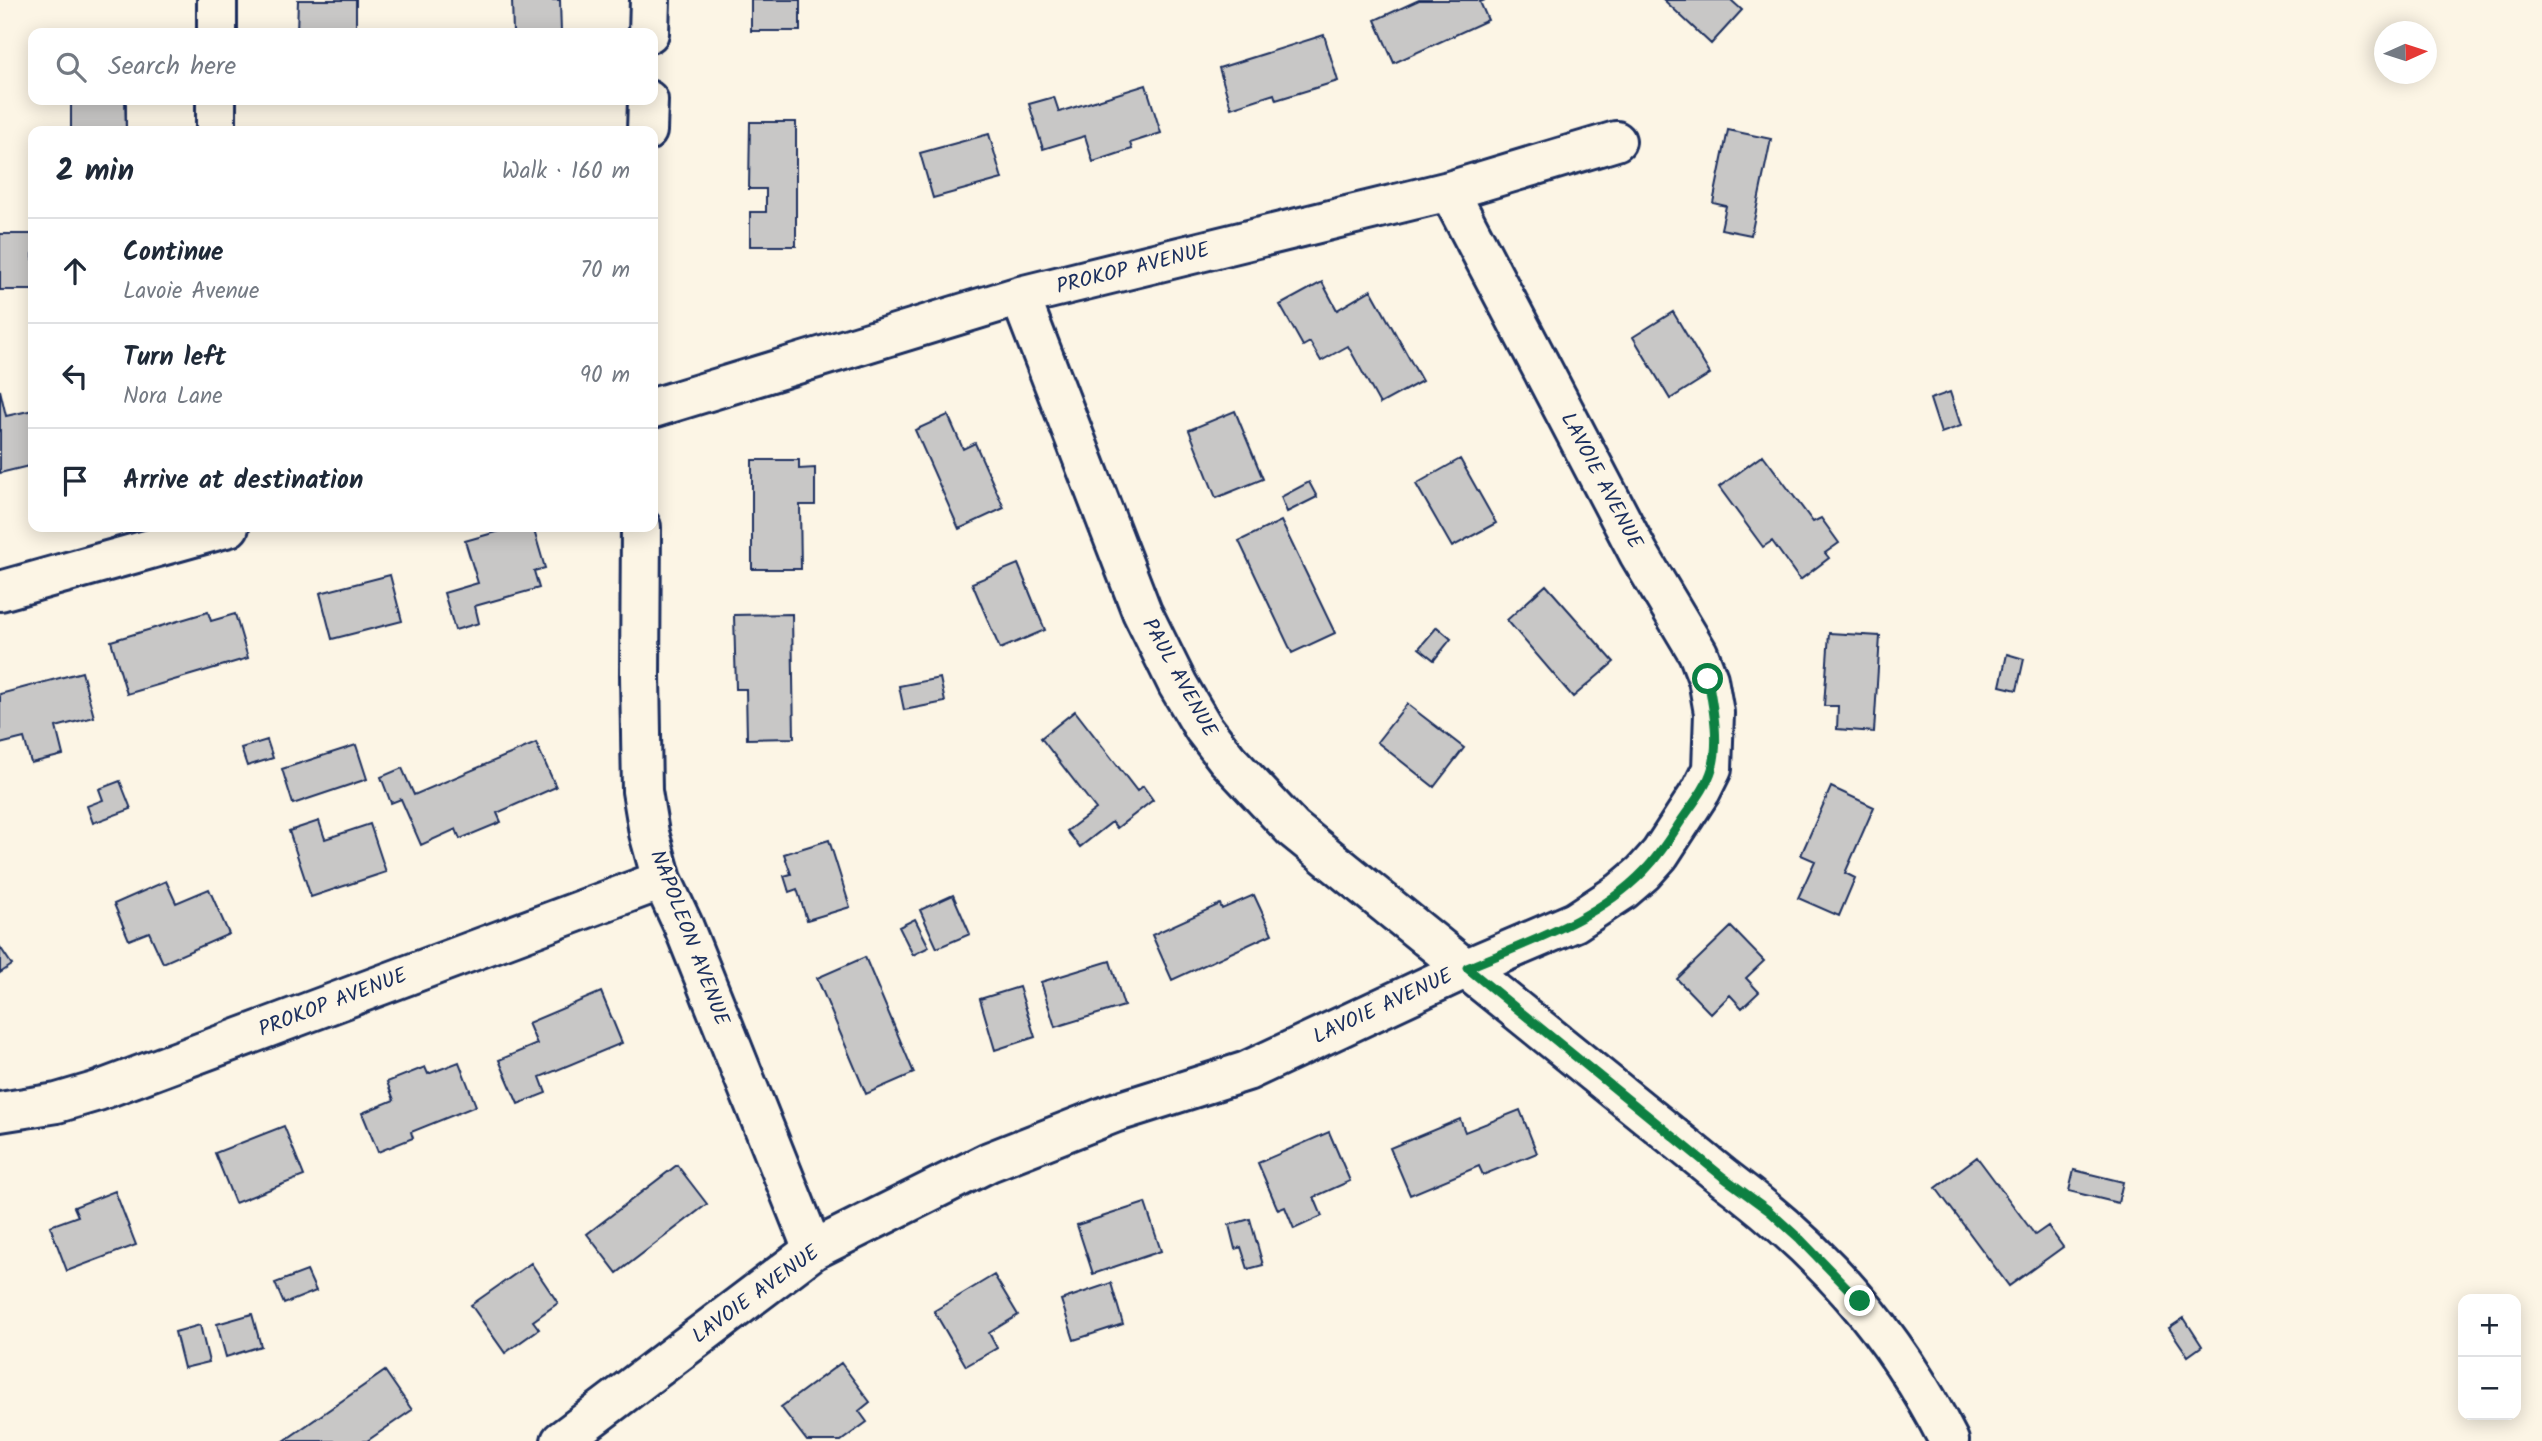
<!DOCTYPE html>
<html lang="en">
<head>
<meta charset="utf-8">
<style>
  body { margin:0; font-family:Kalam,sans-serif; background:#f6f6f7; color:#1f2937 }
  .controls { position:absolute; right:21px; bottom:21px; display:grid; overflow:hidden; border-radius:14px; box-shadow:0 4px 18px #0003 }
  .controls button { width:63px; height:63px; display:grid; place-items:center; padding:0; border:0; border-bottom:2px solid #e0e1e3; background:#fff; color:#1f2937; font:35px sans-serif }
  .compass { position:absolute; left:2374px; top:21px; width:63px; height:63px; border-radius:50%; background:#fff; box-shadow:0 4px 18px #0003; rotate:87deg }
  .stop { position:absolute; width:21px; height:21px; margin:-16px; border:5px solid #0b8043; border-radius:50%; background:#fff }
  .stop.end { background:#0b8043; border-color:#fff; box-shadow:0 2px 7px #0008 }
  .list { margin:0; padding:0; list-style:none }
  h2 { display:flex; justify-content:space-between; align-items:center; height:91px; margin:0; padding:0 28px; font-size:30px }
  h2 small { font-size:23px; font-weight:400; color:#747a83 }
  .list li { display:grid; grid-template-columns:46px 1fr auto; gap:21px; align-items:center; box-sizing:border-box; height:105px; padding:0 28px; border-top:2px solid #e0e1e3 }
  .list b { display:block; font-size:26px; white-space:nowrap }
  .list p { margin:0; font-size:23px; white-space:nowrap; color:#747a83 }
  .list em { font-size:23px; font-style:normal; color:#747a83 }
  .icon { flex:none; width:38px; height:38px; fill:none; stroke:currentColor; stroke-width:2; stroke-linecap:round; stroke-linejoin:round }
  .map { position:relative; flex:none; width:2542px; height:1441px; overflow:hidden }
  .search { position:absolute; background:#fff; box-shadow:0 4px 18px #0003; left:28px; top:28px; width:630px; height:77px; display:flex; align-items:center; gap:18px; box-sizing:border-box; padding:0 24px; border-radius:14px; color:#747a83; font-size:26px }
  .panel { position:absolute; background:#fff; box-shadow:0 4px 18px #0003; left:28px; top:126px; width:630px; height:406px; border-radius:14px }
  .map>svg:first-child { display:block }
  .building { fill:#c8c7c6; stroke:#1b2f5e; stroke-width:2 }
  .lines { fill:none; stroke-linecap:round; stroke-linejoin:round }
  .minor-casing { stroke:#1b2f5e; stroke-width:44 }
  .minor { stroke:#fcf5e5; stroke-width:38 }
  .route { stroke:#0b8043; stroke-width:9 }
  .labels { text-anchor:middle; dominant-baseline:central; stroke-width:5; stroke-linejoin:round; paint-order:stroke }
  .street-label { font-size:21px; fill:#1b2f5e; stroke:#fcf5e5 }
</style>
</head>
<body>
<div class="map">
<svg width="2542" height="1441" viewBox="0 0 2542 1441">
  <rect width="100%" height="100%" fill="#fcf5e5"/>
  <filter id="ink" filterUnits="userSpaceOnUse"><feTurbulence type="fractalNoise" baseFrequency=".0143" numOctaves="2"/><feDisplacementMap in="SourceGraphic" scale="14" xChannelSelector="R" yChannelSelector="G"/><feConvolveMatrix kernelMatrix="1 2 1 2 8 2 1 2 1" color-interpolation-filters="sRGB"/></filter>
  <g filter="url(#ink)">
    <path class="building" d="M298,0h58v33h-59z
      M512,0h48l1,33h-48z
      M751,0h49v31h-49z
      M1419,0h66l-5,2 8,18 -94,43 -19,-43z
      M1664,0h67l11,10 -31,34z
      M1324,35l14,46 -62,19 -2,-6 -43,14 -12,-40z
      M1146,85l15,48 -31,10 2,6 -39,13 -8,-26 -42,13 -14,-45 25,-7 5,15z
      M71,100h55v31h-55z
      M71,100l54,1 1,30h-55z
      M750,122h46v124h-46v-34h16v-23h-17z
      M1728,130l43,9 -20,96 -30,-6 5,-23 -13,-3z
      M989,134l13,45 -69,19 -13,-45z
      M0,234h33v56h-33z
      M1322,282l15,28 34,-20 51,91 -42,23 -32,-58 -27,15 -11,-19 -7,4 -23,-41z
      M1673,312l37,62 -40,25 -37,-62z
      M0,390l6,26 27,-6v55l-33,8z
      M1950,392l11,34 -20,7 -11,-34z
      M1235,411l28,68 -47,19 -27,-68z
      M948,415l15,34 12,-6 29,65 -45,21 -44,-99z
      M1763,455l50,67 8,-4 18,25 -14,10 4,5 -29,22 -28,-39 -9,6 -44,-60z
      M1460,459l36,64 -44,24 -36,-63z
      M752,460h47v9l16,-1v37h-15l1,64h-49z
      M1309,482l8,15 -30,15 -6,-15z
      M1281,521l54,112 -43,20 -53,-112z
      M514,527h19l12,41 -11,3 5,17 -64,18 4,17 -24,7 -11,-37 34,-10 -13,-42z
      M1018,564l27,66 -45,19 -28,-66z
      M390,575l12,46 -70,18 -12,-46z
      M1546,585l68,77 -41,35 -66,-77z
      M208,612l3,9 24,-7 13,44 -121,36 -16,-53z
      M792,614l2,124 -47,1 -1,-50h-10l-2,-74z
      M1437,627l14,12 -17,21 -15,-12z
      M1829,633l51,3 -6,96 -37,-3 1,-23h-14z
      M2007,654l17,5 -7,31 -17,-4z
      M82,672l12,45 -38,10 7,28 -32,8 -7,-25 -24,6v-50z
      M940,678l5,24 -41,8 -5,-24z
      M1407,704l57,44 -30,39 -57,-45z
      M1075,711l62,80 6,-5 10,14 -36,28 -5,-6 -32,25 -13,-16 29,-22 -55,-71z
      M267,740l6,18 -26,8 -6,-18z
      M536,743l20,44 -59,26 4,9 -41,17 -4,-10 -35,16 -20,-46 -10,4 -10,-26 21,-9 12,27z
      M356,745l11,34 -74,25 -11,-35z
      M120,781l11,28 -38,14 -6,-17 16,-6 -4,-11z
      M1831,787l43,20 -29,66 10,5 -16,38 -41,-18 17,-37 -14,-6z
      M319,821l6,18 45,-15 16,48 -75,25 -22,-66z
      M829,840l21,67 -43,13 -10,-31 -8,3 -5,-16 7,-2 -7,-20z
      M166,881l10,22 33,-14 20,45 -66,29 -14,-31 -20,8 -15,-36z
      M953,895l17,39 -33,14 -17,-38z
      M1254,895l18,39 -100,46 -20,-45 68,-31 2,5z
      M915,919l14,28 -16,8 -14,-28z
      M1731,927l33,34 -18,17 13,14 -17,16 -12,-13 -19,19 -34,-35z
      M0,947l12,18 -12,8z
      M865,957l49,116 -48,21 -49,-116z
      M1110,961l14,45 -69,21 -14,-45z
      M1019,987l16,50 -40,13 -15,-51z
      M601,992l21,51 -82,34 6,16 -28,11 -19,-44 38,-16 -9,-21z
      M459,1062l17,44 -65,26 2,6 -35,14 -16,-39 32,-13 -7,-18 38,-15 3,7z
      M1520,1110l17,43 -54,22 -4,-9 -69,29 -20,-47 70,-29 5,13z
      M284,1126l20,50 -69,27 -20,-50z
      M1329,1132l21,49 -36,16 8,19 -28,13 -9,-22 -7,3 -20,-47z
      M1977,1157l58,78 13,-9 15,21 -54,39 -73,-98z
      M677,1165l30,39 -90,69 -30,-39z
      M2074,1170l49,12 -5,21 -49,-12z
      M115,1191l21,54 -69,26 -17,-45 28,-10 -4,-9z
      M1145,1203l16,48 -68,23 -16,-49z
      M1250,1219l13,46 -15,4 -7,-22 -6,2 -6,-24z
      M531,1263l27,40 -25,18 6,8 -34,24 -34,-48z
      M307,1271l9,20 -32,13 -9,-21z
      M994,1275l24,40 -29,18 8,15 -31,18 -32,-55z
      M1111,1283l12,41 -49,16 -13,-40z
      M252,1314l9,32 -35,11 -9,-33z
      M2184,1318l18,28 -14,10 -19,-28z
      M200,1325l9,37 -25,6 -9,-36z
      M841,1363l29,39 -11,9 8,11 -26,19h-34l-26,-34z
      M385,1371l27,39 -45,31h-83z"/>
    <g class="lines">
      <g class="minor-casing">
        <path id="minor" d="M217,33v-33
          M649,33l1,-33
          M216,131v-31
          M647,131l1,-31
          M1020,296l122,316 36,73 26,44 23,30 66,70 430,348c99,74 170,153 226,264
          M653,408l367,-112 429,-105 167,-50
          M641,527l-1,148 2,116 7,42 13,47 21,45 130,325
          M0,591l229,-64
          M0,1112l57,-9 41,-12 564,-211
          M561,1441l252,-191 176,-88 125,-49 133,-42 220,-103 108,-46 47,-31 21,-18 17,-19 41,-63 11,-22 2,-56 -6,-34 -10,-26 -59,-99 -190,-363"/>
      </g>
      <use href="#minor" class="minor"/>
    </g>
  </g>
  <g class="lines" filter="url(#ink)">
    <path class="route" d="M1708,679c5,28 12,62 4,90 -6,20 -22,38 -33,55 -11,17 -21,33 -35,47 -47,49 -116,71 -177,97l256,209 45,33 32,29 60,62"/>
  </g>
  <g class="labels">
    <g class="street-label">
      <text transform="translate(1133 269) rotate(-14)">PROKOP AVENUE</text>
      <text transform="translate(1601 481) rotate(62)">LAVOIE AVENUE</text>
      <text transform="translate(1179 678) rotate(61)">PAUL AVENUE</text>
      <text transform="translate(689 938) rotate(69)">NAPOLEON AVENUE</text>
      <text transform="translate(333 1003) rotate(-21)">PROKOP AVENUE</text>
      <text transform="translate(1383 1007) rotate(-25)">LAVOIE AVENUE</text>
      <text transform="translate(756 1295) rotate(-36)">LAVOIE AVENUE</text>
    </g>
  </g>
</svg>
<div class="controls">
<button>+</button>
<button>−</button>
</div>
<svg class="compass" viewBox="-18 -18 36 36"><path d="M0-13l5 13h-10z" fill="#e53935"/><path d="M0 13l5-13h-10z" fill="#747a83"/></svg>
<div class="stop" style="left:1708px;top:679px"></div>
<div class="stop end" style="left:1860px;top:1301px"></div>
<div class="search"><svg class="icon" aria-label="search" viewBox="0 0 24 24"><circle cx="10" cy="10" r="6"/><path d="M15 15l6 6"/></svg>Search here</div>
<section class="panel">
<h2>2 min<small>Walk · 160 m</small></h2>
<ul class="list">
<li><svg class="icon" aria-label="ahead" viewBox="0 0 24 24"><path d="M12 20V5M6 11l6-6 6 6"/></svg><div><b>Continue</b><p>Lavoie Avenue</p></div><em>70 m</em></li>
<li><svg class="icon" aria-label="left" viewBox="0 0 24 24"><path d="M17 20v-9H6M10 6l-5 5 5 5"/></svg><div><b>Turn left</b><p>Nora Lane</p></div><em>90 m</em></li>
<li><svg class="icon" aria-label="arrive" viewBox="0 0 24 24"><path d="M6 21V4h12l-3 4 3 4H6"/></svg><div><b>Arrive at destination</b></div></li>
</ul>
</section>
</div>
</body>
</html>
